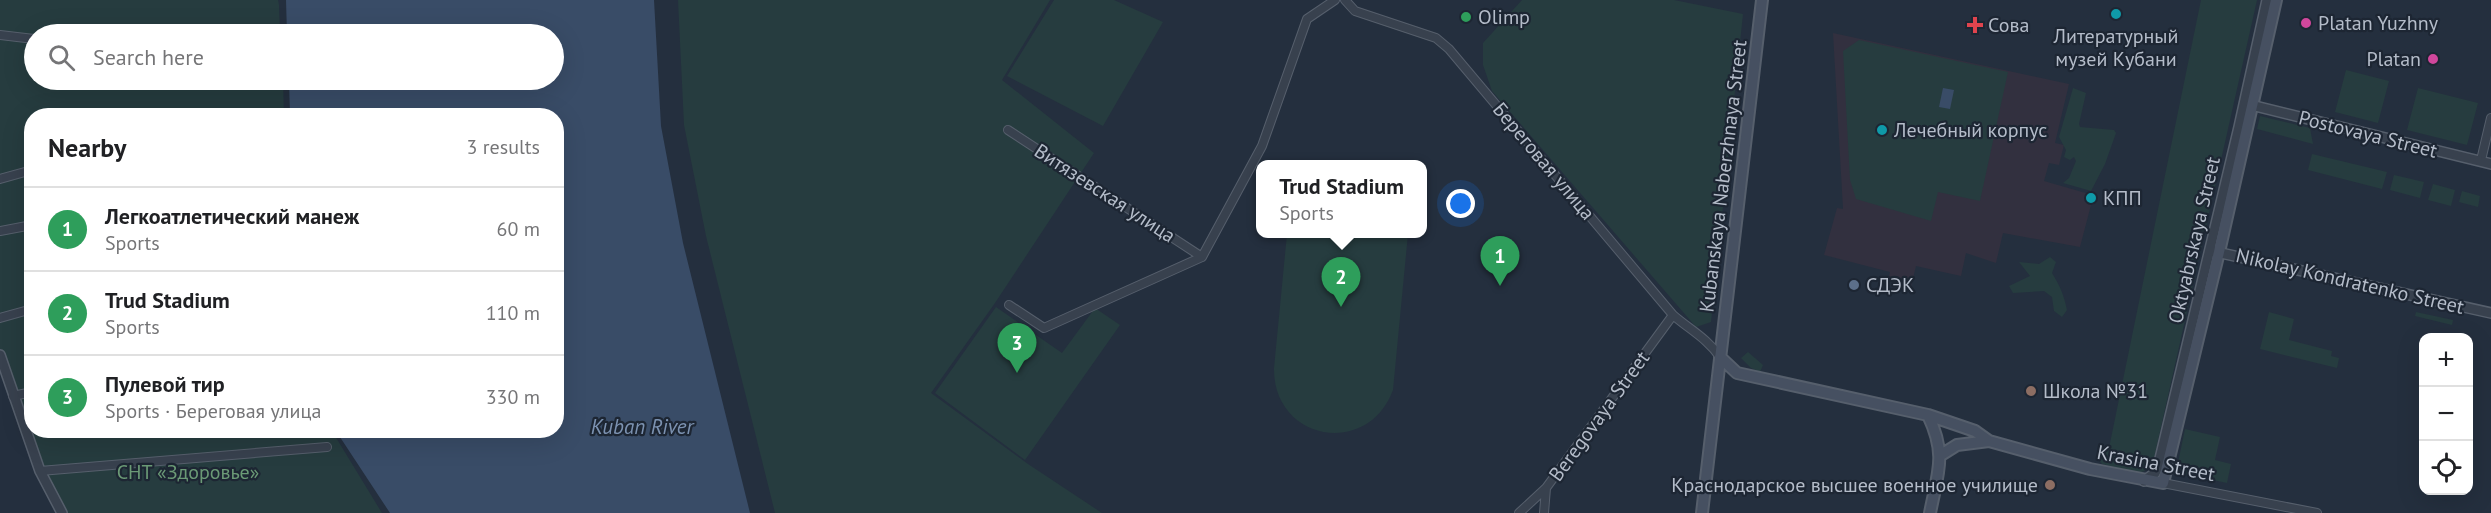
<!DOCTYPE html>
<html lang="en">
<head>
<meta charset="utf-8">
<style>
  body { margin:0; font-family:"PT Sans",sans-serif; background:#f2f2f2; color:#202124 }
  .controls { position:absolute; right:18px; bottom:18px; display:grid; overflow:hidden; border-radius:12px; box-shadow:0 6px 24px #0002 }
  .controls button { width:54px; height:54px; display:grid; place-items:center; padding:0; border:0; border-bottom:2px solid #e0e0e0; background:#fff; color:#202124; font:30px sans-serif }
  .you { position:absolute; left:1461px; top:204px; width:21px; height:21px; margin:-15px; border:4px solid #fff; border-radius:50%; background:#1a73e8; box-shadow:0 0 0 9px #1a73e833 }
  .badge { display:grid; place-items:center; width:39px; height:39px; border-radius:50%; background:#1a73e8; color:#fff; font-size:20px; font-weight:700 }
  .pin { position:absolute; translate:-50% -50px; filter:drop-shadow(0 2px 3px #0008) }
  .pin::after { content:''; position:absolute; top:32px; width:21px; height:18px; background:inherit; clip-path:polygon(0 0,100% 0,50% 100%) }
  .popup { position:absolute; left:1256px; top:160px; width:171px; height:78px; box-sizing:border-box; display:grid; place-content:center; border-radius:12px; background:#fff; filter:drop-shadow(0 2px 4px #0005); font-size:20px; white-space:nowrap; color:#757577 }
  .popup b { font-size:22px; color:#202124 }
  .popup::after { content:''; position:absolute; left:50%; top:100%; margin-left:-12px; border:12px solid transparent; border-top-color:#fff }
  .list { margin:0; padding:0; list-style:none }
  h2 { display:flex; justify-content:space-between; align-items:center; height:78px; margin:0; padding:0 24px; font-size:26px }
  h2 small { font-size:20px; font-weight:400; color:#757577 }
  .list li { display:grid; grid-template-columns:39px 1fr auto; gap:18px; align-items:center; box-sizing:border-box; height:84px; padding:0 24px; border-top:2px solid #e0e0e0 }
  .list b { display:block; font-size:22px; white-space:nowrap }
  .list p { margin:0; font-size:20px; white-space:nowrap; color:#757577 }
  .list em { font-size:20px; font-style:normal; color:#757577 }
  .icon { flex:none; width:33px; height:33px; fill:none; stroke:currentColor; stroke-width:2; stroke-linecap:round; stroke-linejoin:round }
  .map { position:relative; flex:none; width:2491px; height:513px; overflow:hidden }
  .search { position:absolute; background:#fff; box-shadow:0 6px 24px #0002; left:24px; top:24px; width:540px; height:66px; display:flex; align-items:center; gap:15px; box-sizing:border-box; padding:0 21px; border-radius:33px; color:#757577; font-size:22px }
  .panel { position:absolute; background:#fff; box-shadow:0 6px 24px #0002; left:24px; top:108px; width:540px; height:330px; border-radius:24px }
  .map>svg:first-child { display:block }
  .medical { fill:#32303f }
  .green { fill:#263c3f }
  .water { fill:#394c67 }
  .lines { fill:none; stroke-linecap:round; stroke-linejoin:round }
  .minor-casing { stroke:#565f6c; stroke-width:10 }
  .tertiary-casing { stroke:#565f6c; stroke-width:12 }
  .secondary-casing { stroke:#565f6c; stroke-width:14 }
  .minor { stroke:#38414e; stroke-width:8 }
  .tertiary { stroke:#38414e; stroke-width:9 }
  .secondary { stroke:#465061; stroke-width:10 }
  .culture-dot { fill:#0f9aa8; stroke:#1d2633; stroke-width:2 }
  .leisure-dot { fill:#2e9e5b; stroke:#1d2633; stroke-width:2 }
  .hotel-dot { fill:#d1479c; stroke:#1d2633; stroke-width:2 }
  .health-dot { fill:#e0444e; stroke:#1d2633; stroke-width:2 }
  .service-dot { fill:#5c6f8a; stroke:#1d2633; stroke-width:2 }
  .education-dot { fill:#8d6e63; stroke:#1d2633; stroke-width:2 }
  .labels { text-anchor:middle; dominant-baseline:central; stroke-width:4.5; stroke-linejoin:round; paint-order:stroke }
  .poi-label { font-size:20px; fill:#b4bcc9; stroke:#1d2633; text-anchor:start }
  .street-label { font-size:20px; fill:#b4bcc9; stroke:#1d2633 }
  .park-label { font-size:20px; fill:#6b9a76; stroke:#1d2633 }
  .water-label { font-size:21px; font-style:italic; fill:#7c92b1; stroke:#1d2633 }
</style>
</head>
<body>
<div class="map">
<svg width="2491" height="513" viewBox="0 0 2491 513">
  <rect width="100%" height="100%" fill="#242f3e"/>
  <path class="medical" d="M1833,33l236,51 -14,59 9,2 -5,20 -10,-2 -5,18 52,15 -2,9h-3l-11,42 -77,-14 -7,30 -30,-10 -5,23 -45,-10 -5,21 -23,-6 2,-9 -66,-17 13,-47 6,1z"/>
  <path class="green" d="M0,0h278l1,5 1,29h-246v46h249l1,35 -252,1v314l300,1 50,82h-320l-22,-42 -40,-116z
    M678,0h372l-48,80 92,73 -99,150 -64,90 97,71 74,49h-327l-69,-277 -22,-111z
    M1054,0h60l49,22 -60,104 -96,-50z
    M1522,0h152l69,14 -32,308 -15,5 -204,-236 -9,-26v-22z
    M2201,0h56l-105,467 -12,6 -38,-9 -3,-4 2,-13 8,1z
    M1859,40l149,32 -28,129 -42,-9 -7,29 -75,-22 -6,-19 -7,-129z
    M2346,70l43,11 -11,42 -43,-11z
    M2073,88l13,5 -7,31 1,3 34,3 2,3 -11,31 -14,27 -28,-8 6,-5 7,-17 -2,-4 -4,3 -6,-3 2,-7 -7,-13z
    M2418,88l60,15 -11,42 -60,-15z
    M2260,116l50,12 3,16 -56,-15z
    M2312,154l75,18 -5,17 -74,-19z
    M2394,175l30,7 -4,16 -30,-8z
    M2433,184l22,6 -4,16 -23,-6z
    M2462,191l18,5 -2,11 -19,-5z
    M1287,234h121l-15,156c-25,68 -120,51 -119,-22z
    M2050,257l6,5 -4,11c8,13 12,22 15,37l-5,7 -8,-6 -2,-14 -8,-6 -31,2 -4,-7 21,-10 -11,-14 20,2z
    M996,307l66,46 33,-45 25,17 -95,135 -90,-67z
    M2269,312l25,7 -5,21 43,11 -1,5 8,2 -2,10 -77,-19z
    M2416,312l37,8 -1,5 -37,-9z
    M1748,352l15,13 -3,7 -9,-4 -10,-10z
    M2185,429l35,8 -5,23 16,4 -4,19 -51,-11z"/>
  <path class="water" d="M286,0h368l7,126 22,117 67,270h-360l-54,-82 220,-1v-314l-266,-1 -1,-35h265v-46h-267z
    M1943,88l11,2 -4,19 -11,-2z"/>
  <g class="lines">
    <g class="minor-casing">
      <path id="minor" d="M1345,0l10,11 81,27 13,11 224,266c16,14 35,24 47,42
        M0,35l34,4
        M1008,130l194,127
        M2482,156l9,-38
        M0,179l32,-9
        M0,231l32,-6
        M1009,305l35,23 158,-71 60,-111 45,-127 28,-19
        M0,318l32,-9
        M13,396l19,-4
        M40,471l287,-24
        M2163,483l154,30
        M1519,513l27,-25 127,-173
        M1544,513l2,-25"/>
    </g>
    <g class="tertiary-casing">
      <path id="tertiary" d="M2247,104l244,60
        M2212,251l279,62
        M0,355l40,116 22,42
        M2144,481l11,-8 3,-6 81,-340 28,-127"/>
    </g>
    <g class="secondary-casing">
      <path id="secondary" d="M1720,357l17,16 191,42 47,16 14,10
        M1928,415c19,40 10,57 2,98
        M1941,455l16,-10 32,-4 101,28 73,14 56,-231 57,-252
        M1702,513l60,-513"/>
    </g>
    <use href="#minor" class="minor"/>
    <use href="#tertiary" class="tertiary"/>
    <use href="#secondary" class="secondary"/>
  </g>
  <g class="culture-dot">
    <circle cx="2116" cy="14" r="6"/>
    <circle cx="1882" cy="130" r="6"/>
    <circle cx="2091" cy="198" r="6"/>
  </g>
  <circle class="leisure-dot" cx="1466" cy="17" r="6"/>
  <g class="hotel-dot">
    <circle cx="2306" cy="23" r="6"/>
    <circle cx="2433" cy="59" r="6"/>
  </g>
  <path class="health-dot" d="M1972 16h6v6h6v6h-6v6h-6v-6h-6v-6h6z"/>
  <circle class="service-dot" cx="1854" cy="285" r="6"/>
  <g class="education-dot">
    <circle cx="2031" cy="391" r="6"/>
    <circle cx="2050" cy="485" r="6"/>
  </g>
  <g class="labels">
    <g class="poi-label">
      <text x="1478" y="17">Olimp</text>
      <text x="2318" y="23">Platan Yuzhny</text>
      <text x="1988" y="25">Сова</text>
      <text x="2116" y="36" text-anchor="middle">Литературный<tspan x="2116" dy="23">музей Кубани</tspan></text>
      <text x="2421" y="59" text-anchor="end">Platan</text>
      <text x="1894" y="130">Лечебный корпус</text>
      <text x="2103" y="198">КПП</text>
      <text x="1866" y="285">СДЭК</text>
      <text x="2043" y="391">Школа №31</text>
      <text x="2038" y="485" text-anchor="end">Краснодарское высшее военное училище</text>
    </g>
    <g class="street-label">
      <text transform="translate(2368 134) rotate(14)">Postovaya Street</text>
      <text transform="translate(1544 161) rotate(50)">Береговая улица</text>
      <text transform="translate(1723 176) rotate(-83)">Kubanskaya Naberzhnaya Street</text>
      <text transform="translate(1105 193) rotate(33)">Витязевская улица</text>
      <text transform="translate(2194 240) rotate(-77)">Oktyabrskaya Street</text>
      <text transform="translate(2350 281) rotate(13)">Nikolay Kondratenko Street</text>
      <text transform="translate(1599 416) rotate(-54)">Beregovaya Street</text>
      <text transform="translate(2156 463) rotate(11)">Krasina Street</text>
    </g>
    <g class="park-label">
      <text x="188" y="472">СНТ «Здоровье»</text>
    </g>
    <g class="water-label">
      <text x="642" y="426">Kuban River</text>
    </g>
  </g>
</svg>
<div class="controls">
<button>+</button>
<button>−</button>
<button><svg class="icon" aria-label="locate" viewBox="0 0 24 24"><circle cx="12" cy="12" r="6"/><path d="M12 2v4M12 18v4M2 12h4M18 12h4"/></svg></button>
</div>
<div class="you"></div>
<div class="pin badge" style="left:1500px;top:286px;background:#2e9e5b">1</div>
<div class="pin badge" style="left:1341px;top:307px;background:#2e9e5b">2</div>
<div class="popup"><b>Trud Stadium</b>Sports</div>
<div class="pin badge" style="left:1017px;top:373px;background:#2e9e5b">3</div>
<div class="search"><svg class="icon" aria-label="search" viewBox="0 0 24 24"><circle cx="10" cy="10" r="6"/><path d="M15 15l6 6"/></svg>Search here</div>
<section class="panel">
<h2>Nearby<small>3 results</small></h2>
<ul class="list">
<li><span class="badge" style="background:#2e9e5b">1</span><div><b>Легкоатлетический манеж</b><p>Sports</p></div><em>60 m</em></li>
<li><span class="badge" style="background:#2e9e5b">2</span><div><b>Trud Stadium</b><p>Sports</p></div><em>110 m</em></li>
<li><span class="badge" style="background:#2e9e5b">3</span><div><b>Пулевой тир</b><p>Sports · Береговая улица</p></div><em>330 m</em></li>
</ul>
</section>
</div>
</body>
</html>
